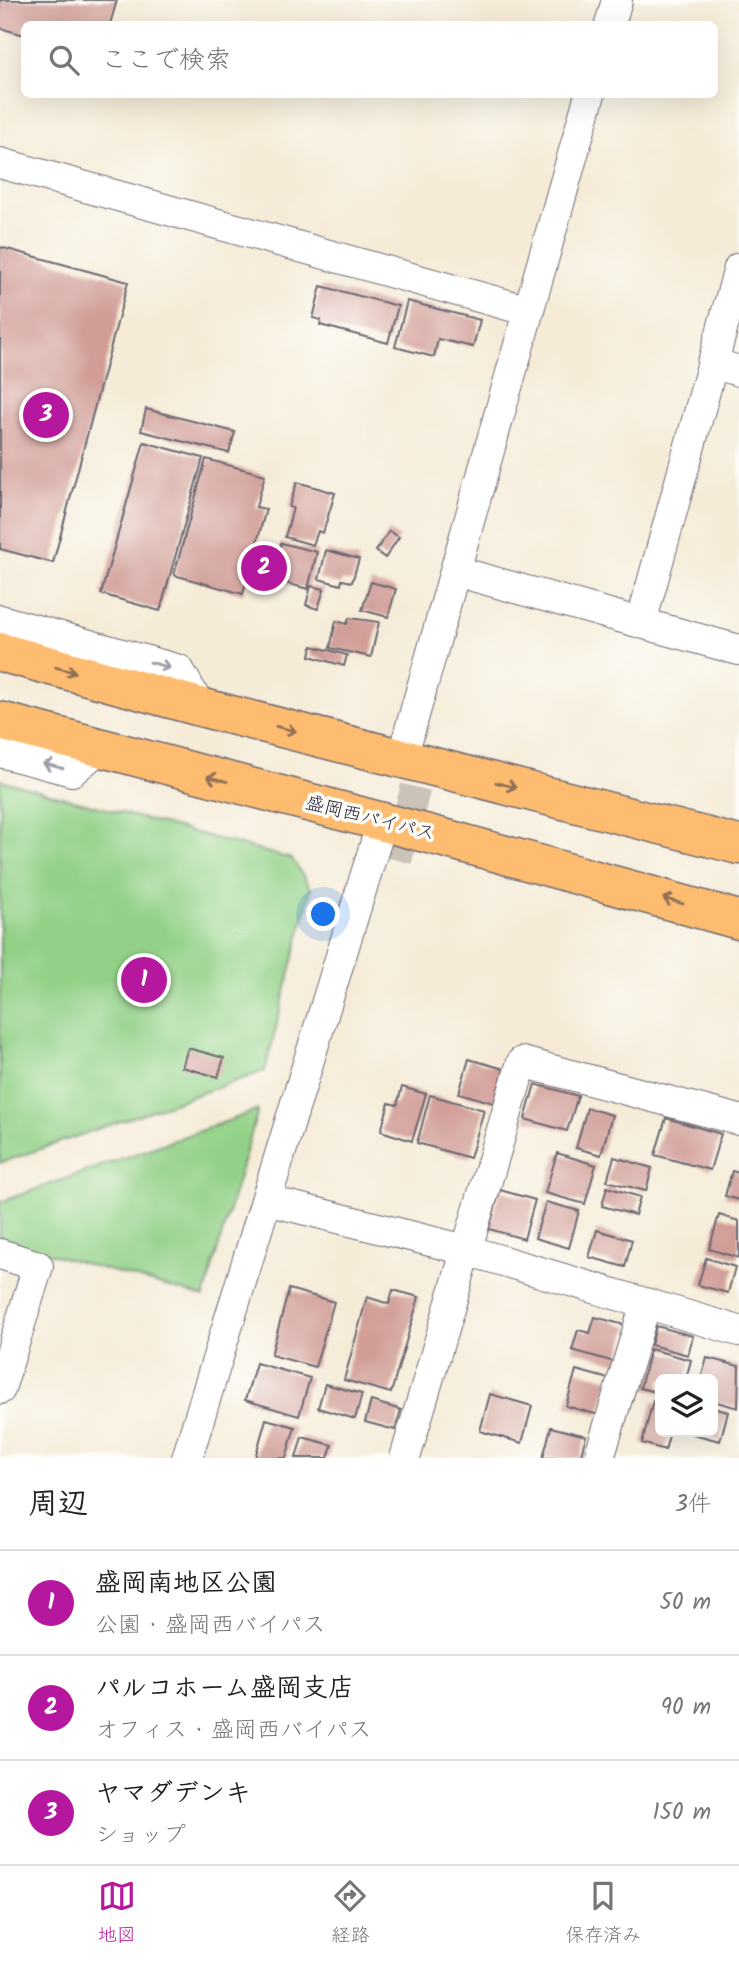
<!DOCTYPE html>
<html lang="ja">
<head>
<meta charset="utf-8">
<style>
  body { margin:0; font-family:Kalam,"Klee One",sans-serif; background:#f2f2f2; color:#222 }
  .controls { position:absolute; right:21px; bottom:21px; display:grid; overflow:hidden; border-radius:10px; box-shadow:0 7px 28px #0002 }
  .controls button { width:63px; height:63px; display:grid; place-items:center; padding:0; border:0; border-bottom:2px solid #e0e0e0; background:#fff; color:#222; font:35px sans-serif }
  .you { position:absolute; left:324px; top:915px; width:24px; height:24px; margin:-18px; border:5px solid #fff; border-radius:50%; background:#1a73e8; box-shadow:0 0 0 10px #1a73e833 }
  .badge { display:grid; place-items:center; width:46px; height:46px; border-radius:50%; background:#b5179e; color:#fff; font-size:23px; font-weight:700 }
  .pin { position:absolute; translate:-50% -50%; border:4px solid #fff; box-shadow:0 2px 7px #0006 }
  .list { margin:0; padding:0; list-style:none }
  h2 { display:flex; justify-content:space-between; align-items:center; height:91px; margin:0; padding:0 28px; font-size:30px }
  h2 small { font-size:23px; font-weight:400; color:#767676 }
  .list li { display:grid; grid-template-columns:46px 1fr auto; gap:21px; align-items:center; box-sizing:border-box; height:105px; padding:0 28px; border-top:2px solid #e0e0e0 }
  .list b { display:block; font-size:26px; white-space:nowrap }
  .list p { margin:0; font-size:23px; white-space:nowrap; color:#767676 }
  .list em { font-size:23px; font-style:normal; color:#767676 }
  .icon { flex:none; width:38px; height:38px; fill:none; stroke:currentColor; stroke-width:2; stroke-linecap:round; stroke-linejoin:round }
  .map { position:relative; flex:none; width:739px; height:1458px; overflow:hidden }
  .search { position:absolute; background:#fff; box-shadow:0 7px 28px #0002; left:21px; right:21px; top:21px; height:77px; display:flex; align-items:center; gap:18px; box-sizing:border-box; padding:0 24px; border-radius:10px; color:#767676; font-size:26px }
  .sheet { height:406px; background:#fff }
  nav { display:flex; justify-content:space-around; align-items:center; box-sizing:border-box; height:98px; border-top:2px solid #e0e0e0; background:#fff; font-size:19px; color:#767676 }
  nav a { display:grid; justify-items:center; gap:4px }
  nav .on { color:#b5179e }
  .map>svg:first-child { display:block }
  .green { fill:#92d187; stroke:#5a7a61; stroke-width:2 }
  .building { fill:#d19d97 }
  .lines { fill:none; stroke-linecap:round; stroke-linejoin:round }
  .minor-tunnel { stroke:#cbc3b8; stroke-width:30; stroke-dasharray:30 15; stroke-linecap:butt }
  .minor-casing { stroke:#6c6872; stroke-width:32 }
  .highway-casing { stroke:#6c6872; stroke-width:41 }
  .minor { stroke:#fff; stroke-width:30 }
  .highway { stroke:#febc70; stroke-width:38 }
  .oneway { stroke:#9c9ca7 }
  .oneway2 { stroke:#906f56 }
  .labels { text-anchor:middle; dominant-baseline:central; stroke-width:7; stroke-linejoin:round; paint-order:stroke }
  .street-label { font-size:19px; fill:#22223b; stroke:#fdfcf7 }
</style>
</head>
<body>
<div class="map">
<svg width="739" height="1458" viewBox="0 0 739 1458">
  <rect width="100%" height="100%" fill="#fdfcf7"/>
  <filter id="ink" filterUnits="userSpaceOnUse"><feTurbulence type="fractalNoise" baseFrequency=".0143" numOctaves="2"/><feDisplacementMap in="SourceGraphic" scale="14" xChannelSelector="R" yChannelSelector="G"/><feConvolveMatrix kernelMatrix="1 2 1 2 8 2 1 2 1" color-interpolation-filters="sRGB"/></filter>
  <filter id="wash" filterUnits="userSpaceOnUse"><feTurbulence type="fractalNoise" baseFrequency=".00686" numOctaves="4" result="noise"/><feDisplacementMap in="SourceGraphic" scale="28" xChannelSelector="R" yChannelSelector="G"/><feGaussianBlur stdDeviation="1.57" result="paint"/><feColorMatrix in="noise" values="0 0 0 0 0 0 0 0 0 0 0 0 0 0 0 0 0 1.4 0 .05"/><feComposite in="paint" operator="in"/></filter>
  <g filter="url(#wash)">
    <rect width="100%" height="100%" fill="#f5ebd7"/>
    <path class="green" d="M0,780l292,79 19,30 -46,182 -265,92z
      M258,1110l-54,187 -204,-57v-38z"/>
    <g id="blocks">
      <path class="building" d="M0,0h117l-7,24h-86v11l-24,-7z
        M0,247l128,35 -75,281 -53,-14z
        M321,286l77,20 -10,37 -68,-18 1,-5 -8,-2z
        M407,301l73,19 -7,27 -35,-8 -4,18 -39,-10z
        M146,409l89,23 -6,21 -88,-22z
        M144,442l59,16 -43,153 -59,-17z
        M206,459l59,16 -9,32 10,2 -23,85 -69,-19z
        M297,482l38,11 -12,40 -5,-2 -5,14 -28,-8 8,-29 -4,-1z
        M389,531l10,6 -14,21 -9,-7z
        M281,543l36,9 -9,37 -37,-10z
        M326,550l33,9 -7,23 -10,-2 -1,5 -22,-6z
        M371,582l25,7 -8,28 -26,-7z
        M311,586l13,3 -6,20 -12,-4z
        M349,618l30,4 -8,35 -41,-9 6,-27 11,3z
        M312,646l35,9 -3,11 -34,-10z
        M188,1048l36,10 -6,19 -36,-10z
        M469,1059l35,10 -10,34 -35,-10z
        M535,1084l43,12 -11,35 -42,-12z
        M402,1087l24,7 -14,47 -31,-10 8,-28 8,2z
        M430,1095l54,15 -14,48 -53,-15z
        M587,1108l25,7 -11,40 -25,-7z
        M666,1118l55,16 -11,36 -55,-15z
        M557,1153l39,12 -11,39 -40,-11z
        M614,1157l38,11 -6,23 -39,-10z
        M732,1171l7,2v27l-14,-4z
        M607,1187l33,10 -5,18 -33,-9z
        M500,1190l35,10 -11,39 -35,-10z
        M546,1202l33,9 -10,37 -34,-10z
        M719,1215l20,6v37l-30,-9z
        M597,1230l35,10 -7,27 -36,-10z
        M706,1258l29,9 -7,26 -30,-8z
        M289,1289l45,13 -19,65 -44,-12z
        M393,1290l26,7 -28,96 -47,-13 23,-83 22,7z
        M595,1317l33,9 -10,37 -46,-13 6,-20 12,3z
        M656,1326l37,10 -5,19 -37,-10z
        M650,1349l41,11 -5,19h-26v14l-20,-5z
        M707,1358l32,8 -1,42 -25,-7v-22h-12z
        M256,1363l54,15 -11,38 -54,-16z
        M576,1370l33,9 -10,36 -33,-9z
        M325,1384l37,10 -7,25 -37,-11z
        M490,1394l42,12 -10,37 -42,-12z
        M371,1401l30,9 -6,20 -30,-8z
        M653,1401l7,2v29h10l-5,18 -23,-7z
        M713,1408l15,4 -8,29 -31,-8 24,-1z
        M266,1419l29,8 -9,31h-31z
        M551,1427l35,9 -6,22h-37z
        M302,1437l30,8 -4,13h-32z"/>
    </g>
  </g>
  <g filter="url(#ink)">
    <use href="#blocks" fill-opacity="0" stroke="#6c6872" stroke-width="2"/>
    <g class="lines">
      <path class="minor-tunnel" d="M397,860l31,-121"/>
      <g class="minor-casing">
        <path id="minor" d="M610,24l7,-24
          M0,163l529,148
          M739,268l-98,355 98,27
          M712,363l27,8
          M455,571l186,52
          M0,620l179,50 21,37
          M0,752l72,19 28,-23
          M402,758l188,-664
          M266,1200l200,50 273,81
          M0,1254l38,12 -38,123
          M187,1458l195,-636
          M405,1458l117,-396 217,58
          M599,1458l47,-155"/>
      </g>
      <g class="highway-casing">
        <path id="highway" d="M0,652l200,55 539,138
          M0,721l455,120 284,79"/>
      </g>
      <use href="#minor" class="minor"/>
      <use href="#highway" class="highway"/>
    </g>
    <defs><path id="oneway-shaft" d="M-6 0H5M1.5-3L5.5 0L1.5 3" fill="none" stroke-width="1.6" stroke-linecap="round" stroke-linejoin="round" transform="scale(1.75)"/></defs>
    <g class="oneway">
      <use href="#oneway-shaft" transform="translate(160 665) rotate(16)"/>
      <use href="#oneway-shaft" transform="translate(53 766) rotate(-165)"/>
    </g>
    <g class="oneway2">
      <use href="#oneway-shaft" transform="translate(66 670) rotate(15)"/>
      <use href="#oneway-shaft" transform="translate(286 729) rotate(14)"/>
      <use href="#oneway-shaft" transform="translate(217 779) rotate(-165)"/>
      <use href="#oneway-shaft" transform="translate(506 785) rotate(15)"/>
      <use href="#oneway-shaft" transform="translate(673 901) rotate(-164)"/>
    </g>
  </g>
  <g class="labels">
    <g class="street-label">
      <text transform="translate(370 819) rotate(14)">盛岡西バイパス</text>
    </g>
  </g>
</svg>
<div class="controls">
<button><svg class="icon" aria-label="layers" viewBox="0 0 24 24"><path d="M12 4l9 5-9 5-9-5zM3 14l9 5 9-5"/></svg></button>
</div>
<div class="you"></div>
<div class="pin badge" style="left:144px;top:980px">1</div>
<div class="pin badge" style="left:264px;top:568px">2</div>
<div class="pin badge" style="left:46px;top:415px">3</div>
<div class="search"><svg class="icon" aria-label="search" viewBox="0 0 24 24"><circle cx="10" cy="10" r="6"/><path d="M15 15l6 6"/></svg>ここで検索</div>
</div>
<section class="sheet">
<h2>周辺<small>3件</small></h2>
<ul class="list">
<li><span class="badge">1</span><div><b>盛岡南地区公園</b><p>公園 · 盛岡西バイパス</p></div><em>50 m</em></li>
<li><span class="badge">2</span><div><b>パルコホーム盛岡支店</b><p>オフィス · 盛岡西バイパス</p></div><em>90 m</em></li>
<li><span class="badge">3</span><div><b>ヤマダデンキ</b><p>ショップ</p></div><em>150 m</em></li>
</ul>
</section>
<nav>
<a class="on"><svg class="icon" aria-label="map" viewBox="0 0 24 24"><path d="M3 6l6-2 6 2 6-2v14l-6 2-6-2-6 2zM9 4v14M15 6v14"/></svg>地図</a>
<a><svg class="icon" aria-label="directions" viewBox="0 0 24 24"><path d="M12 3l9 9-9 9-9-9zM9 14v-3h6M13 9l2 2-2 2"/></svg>経路</a>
<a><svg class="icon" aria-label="saved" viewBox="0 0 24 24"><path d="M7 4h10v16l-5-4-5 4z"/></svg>保存済み</a>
</nav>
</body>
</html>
